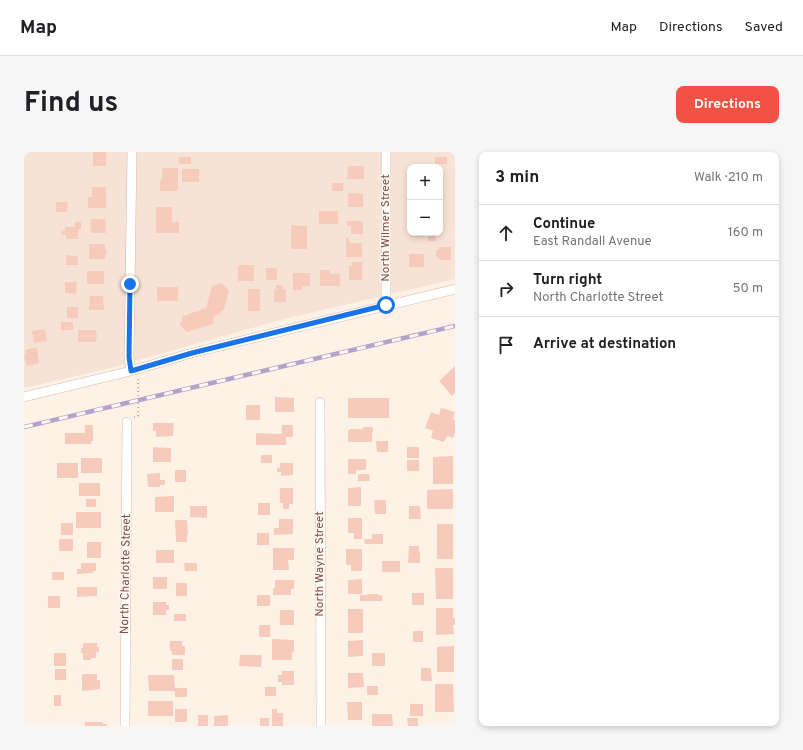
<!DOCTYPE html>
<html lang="en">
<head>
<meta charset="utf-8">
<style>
  body { margin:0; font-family:Overpass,sans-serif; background:#f6f6f6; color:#202124 }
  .controls { position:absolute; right:12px; top:12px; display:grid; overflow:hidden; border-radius:8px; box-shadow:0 2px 6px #0003 }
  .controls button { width:36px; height:36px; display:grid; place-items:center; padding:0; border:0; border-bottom:1px solid #e0e0e0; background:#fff; color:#202124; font:20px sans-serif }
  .stop { position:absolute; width:12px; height:12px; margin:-9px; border:3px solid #1a73e8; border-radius:50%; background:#fff }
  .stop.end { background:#1a73e8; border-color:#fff; box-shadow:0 1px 4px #0008 }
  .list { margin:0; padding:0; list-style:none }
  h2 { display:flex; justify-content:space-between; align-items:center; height:52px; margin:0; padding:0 16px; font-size:17px }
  h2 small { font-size:13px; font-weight:400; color:#757577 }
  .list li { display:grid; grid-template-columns:26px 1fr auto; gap:12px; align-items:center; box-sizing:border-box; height:56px; padding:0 16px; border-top:1px solid #e0e0e0 }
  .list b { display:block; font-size:15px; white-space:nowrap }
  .list p { margin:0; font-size:13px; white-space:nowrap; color:#757577 }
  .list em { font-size:13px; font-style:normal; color:#757577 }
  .icon { flex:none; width:22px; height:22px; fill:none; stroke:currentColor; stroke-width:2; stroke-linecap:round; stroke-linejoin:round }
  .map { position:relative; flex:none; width:431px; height:574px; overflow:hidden; border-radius:8px }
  header { display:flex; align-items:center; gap:24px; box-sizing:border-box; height:56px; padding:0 20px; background:#fff; border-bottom:1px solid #e0e0e0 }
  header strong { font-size:19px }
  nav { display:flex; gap:22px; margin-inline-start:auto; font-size:14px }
  .intro { display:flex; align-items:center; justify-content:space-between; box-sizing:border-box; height:96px; padding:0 24px }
  h1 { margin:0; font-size:28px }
  .button { padding:10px 18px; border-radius:8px; background:#f25143; color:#fff; font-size:14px; font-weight:700 }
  main { display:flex; gap:24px; padding:0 24px }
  aside { flex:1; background:#fff; border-radius:8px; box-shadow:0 2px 6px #0003 }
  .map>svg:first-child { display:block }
  .residential { fill:#f7e3d5; fill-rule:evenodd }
  .building { fill:#f6cbbc }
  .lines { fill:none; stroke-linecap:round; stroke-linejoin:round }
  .minor-casing { stroke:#d4baae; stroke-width:10 }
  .path { stroke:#dcae9f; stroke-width:2; stroke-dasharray:1 3; stroke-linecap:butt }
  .minor { stroke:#fff; stroke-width:9 }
  .rail-casing { stroke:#b3a3ca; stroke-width:4.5 }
  .rail { stroke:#fff7f0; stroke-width:3; stroke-dasharray:9; stroke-linecap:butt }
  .route { stroke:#1a73e8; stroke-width:5 }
  .labels { text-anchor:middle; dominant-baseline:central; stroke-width:3; stroke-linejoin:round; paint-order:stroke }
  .street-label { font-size:12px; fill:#7b5348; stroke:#fff7f0 }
</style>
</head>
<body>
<header>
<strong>Map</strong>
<nav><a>Map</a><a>Directions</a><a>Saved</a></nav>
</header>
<div class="intro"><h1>Find us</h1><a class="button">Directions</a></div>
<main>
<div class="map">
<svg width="431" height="574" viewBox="0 0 431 574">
  <rect width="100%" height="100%" fill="#fef2e7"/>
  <path class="residential" d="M0,0h431v127l-171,40 -173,49 -87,20zM386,15h30v66h-30z"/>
  <path class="building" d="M69,0h13v14h-13z
    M155,5h12v7h-12z
    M411,5h12v7h-12z
    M324,14h16v13h-17z
    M138,16h16v23h-18v-11h2z
    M158,17h17v13h-17z
    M308,31h11v8h-11z
    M68,35h14v21h-18v-11h4z
    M324,41l15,1v13h-15z
    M32,50h12l-1,10h-11z
    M132,55h16v15h7v11h-23z
    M295,59h19v13h-19z
    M67,67h14l1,14h-15v-4h-1z
    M323,69h16v13h-12v-8h-4z
    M51,70h6v7h-3v10h-12v-4h-4v-4h3v-4h10z
    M267,73l16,1v23h-16z
    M387,81h12v4h-12z
    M404,81h7l1,8h-8z
    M322,86h3v5h13v14h-16z
    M65,92h16v5h2l-2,10h-16z
    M415,95h12v13h-12v-3h-3v-7h3z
    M385,102h15v13h-15z
    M42,103l12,1v9h-12z
    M328,110h10v18h-13v-14h3z
    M214,113h16v16h-16z
    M242,116h11v12h-11z
    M296,118h10v4h10v12h-20z
    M63,119h17v13h-17z
    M269,121h17v13h-8v4h-9z
    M41,130h12l-1,12 -11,-1z
    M197,131l8,7 -5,20h-2l-2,4 -6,2 -1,8 -26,8 -7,-7 3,-9 23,-8 6,-22z
    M252,133h7v4h3v13h-12v-13h2z
    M133,135h21v14h-21z
    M224,137h12v22h-12z
    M66,144h13l1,14h-15z
    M43,155h11v11h-11z
    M37,170h12v8h-12z
    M21,177l2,12 -13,2 -2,-12z
    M54,178h18l1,8h-1v4h-18z
    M13,195l2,16 -12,3 -3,-10 2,-1 -1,-5z
    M431,214v27l-3,3 -13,-15z
    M251,245l19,1v14h-19z
    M324,246h41v20h-41z
    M222,253h14v15h-14z
    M417,256l14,4 -2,7 2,1v13l-2,5 -6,-2 -3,6 -13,-4 2,-7 -8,-3 6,-16 8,3z
    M129,271h21l-1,13 -17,1v-6h-3z
    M61,273h8v16h-2v3h-26v-11h20z
    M258,273h11v12h-7v8h-30v-12l26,1z
    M339,275h10v5h-1v10h-24v-12h2v-1h13z
    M352,289h12v11h-11z
    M129,295l18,1v14h-18z
    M383,295h12v11h-12z
    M237,303h11v8h-11z
    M429,304v28h-20v-27z
    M57,306h21v15h-21z
    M324,307h18v11h-10v4h-8z
    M383,308h12v11h-12z
    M33,311h21v15h-21z
    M256,311h13v12l-12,1v-4h-4v-4h3z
    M151,318h11v12h-11z
    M136,321v7h5v5h-5v2h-12l-1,-13z
    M334,322h11l1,7h-12z
    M55,331h21v13h-21z
    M337,335v19h-13v-18z
    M256,336h13v16h-4v5h-6v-6h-3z
    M429,337v20h-26v-19z
    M150,344v16h-19v-15z
    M62,347h10v8h-10z
    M350,348h12v14h-11z
    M234,351h12v12h-12z
    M166,354h17v12l-17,-1z
    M385,354h11l1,13h-12z
    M52,360h25v16h-25z
    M324,366h14v21h-8v-6h-6z
    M255,367h14v15l-19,1v-7h5z
    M151,368h12l1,15h-1v7h-11z
    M37,371h12v12h-12z
    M413,372h16v35h-16z
    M233,381h12v12h-12z
    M348,382h11v10h-18l-1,-5h8z
    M35,387h14v12h-14z
    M63,390h14v16h-14z
    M385,394h10v6h1v11h-12z
    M249,396h21v12h-6l1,10h-16z
    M322,397h16v22h-11v-6h-5z
    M132,398h18v13h-18z
    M358,409h18v11h-18z
    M57,411h15v8h-3v2l-16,1v-5h4z
    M160,411h13v8h-12z
    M411,416h18v31h-17z
    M28,420h12v8h-12z
    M129,425h14v12h-14z
    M338,427v15h-14v-14z
    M251,428h19v9h-3v6h-18v-7h2z
    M152,431h11v13h-11z
    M53,435h20v9l-20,1z
    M388,441h12v12h-12z
    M343,442h11v1h4v6h-22v-6h7z
    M233,443h13v11h-13z
    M24,444h12v12h-12z
    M129,450h13v3h3v5h-3v5h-13z
    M412,456h17v10h2v7h-2l1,9 -18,1z
    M324,457h15v24h-15z
    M256,458h14v15h-14z
    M150,462h12v7h-12z
    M235,473h11v12h-11z
    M389,479h10v11h-10z
    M248,487l22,1v12h-2v8h-20z
    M339,488v16l-15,1v-16z
    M146,489h12v5h3v9h-13v-4h-2z
    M59,491h14v4h2v5h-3v6h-5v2h-8v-7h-2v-5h2z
    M430,494v26h-17v-25z
    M30,501h12v13h-12z
    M348,501h13v13h-13z
    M216,503h22l-1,12 -22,-1z
    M148,507h11v11h-11z
    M397,516h10l1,13h-11z
    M31,517h11v11h-11z
    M258,519h12v14h-12v-3h-4v-7h4z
    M324,521h15l1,14 -16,1z
    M58,522h15v6h3v9l-18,2z
    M124,523h26l1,13h12v9h-12v-6h-26z
    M411,532h18l1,28h-19z
    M343,534h11v9h-11z
    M241,535h11v9h-11z
    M30,543h7v11h-7z
    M124,549h25v15h-25z
    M323,550h15v18h-14z
    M386,552h13v12h-13z
    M151,557h12v13h-12z
    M248,557h5v4h6v13h-11z
    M348,562h20l1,12h-21z
    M174,563h10v11h-10z
    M204,563v11h-14v-10z
    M236,566h9v8h-9z
    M383,566h11v8h-10z
    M61,570h18v2h4v2h-22z"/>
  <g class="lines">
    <g class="minor-casing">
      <path id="minor" d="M362,153v-153
        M107,219l-2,-14 3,-205
        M0,245l107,-26 61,-18 263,-64
        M296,250l1,324
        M101,574l2,-304"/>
    </g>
    <path class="path" d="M110,265l4,-1v-37"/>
    <use href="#minor" class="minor"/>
    <g class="rail-casing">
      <path id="rail" d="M0,275l431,-101"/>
    </g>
    <use href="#rail" class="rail"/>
  </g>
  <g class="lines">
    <path class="route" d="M106,132l-1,73 2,14 61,-18 194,-48"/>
  </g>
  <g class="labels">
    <g class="street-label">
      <text transform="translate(362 76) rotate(-90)">North Wilmer Street</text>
      <text transform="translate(296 412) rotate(-90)">North Wayne Street</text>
      <text transform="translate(102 422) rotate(-89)">North Charlotte Street</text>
    </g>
  </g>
</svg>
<div class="controls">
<button>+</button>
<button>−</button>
</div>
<div class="stop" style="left:362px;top:153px"></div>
<div class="stop end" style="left:106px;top:132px"></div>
</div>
<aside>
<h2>3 min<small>Walk · 210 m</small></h2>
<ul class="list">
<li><svg class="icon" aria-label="ahead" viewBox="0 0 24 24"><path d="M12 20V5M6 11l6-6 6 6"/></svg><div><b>Continue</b><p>East Randall Avenue</p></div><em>160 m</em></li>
<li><svg class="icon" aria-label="right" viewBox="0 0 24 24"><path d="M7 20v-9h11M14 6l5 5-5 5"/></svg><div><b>Turn right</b><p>North Charlotte Street</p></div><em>50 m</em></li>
<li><svg class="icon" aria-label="arrive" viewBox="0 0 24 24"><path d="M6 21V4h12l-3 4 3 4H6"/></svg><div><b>Arrive at destination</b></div></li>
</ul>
</aside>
</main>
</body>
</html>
